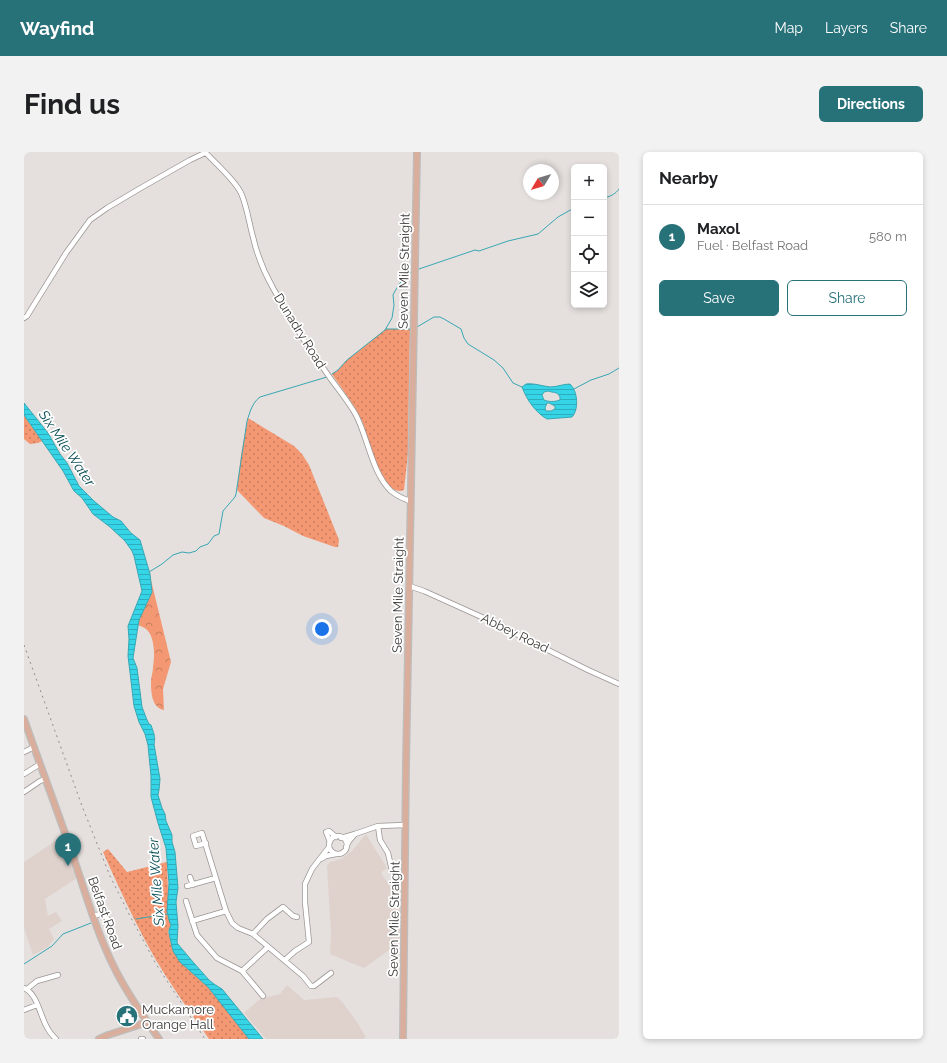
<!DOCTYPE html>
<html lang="en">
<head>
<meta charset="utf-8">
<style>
  body { margin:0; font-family:Raleway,sans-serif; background:#f2f2f2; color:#202124 }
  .controls { position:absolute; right:12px; top:12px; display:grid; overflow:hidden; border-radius:6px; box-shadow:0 2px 6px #0003 }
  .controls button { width:36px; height:36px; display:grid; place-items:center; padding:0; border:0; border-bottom:1px solid #e0e0e0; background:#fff; color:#202124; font:20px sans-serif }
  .compass { position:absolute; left:499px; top:12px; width:36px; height:36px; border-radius:50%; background:#fff; box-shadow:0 2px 6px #0003; rotate:232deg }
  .you { position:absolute; left:298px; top:477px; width:14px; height:14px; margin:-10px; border:3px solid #fff; border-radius:50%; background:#1a73e8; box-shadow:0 0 0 6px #1a73e833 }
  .badge { display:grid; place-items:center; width:26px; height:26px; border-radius:50%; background:#277179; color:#fff; font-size:13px; font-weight:700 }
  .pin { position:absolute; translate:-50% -33px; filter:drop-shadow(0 1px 2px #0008) }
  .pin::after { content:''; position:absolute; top:21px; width:14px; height:12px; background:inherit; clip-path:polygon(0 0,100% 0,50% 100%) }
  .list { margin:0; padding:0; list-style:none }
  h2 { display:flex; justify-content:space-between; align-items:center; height:52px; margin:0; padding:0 16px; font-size:17px }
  h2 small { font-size:13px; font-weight:400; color:#757577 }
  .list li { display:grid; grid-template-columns:26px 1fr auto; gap:12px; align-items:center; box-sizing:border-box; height:64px; padding:0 16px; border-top:1px solid #e0e0e0 }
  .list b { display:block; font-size:15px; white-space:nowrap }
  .list p { margin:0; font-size:13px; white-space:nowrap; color:#757577 }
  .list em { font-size:13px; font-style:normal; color:#757577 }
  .actions { display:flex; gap:8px; padding:12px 16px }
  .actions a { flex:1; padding:9px 0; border:1px solid #277179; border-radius:6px; text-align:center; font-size:14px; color:#277179 }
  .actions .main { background:#277179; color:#fff }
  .icon { flex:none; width:22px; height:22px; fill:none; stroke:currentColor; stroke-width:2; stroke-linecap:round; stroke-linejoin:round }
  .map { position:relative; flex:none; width:595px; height:887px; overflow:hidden; border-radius:6px }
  header { display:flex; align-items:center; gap:24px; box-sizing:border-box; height:56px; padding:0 20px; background:#277179; color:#fff }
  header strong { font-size:19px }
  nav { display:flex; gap:22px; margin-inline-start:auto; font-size:14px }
  .intro { display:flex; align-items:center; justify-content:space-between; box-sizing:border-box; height:96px; padding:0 24px }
  h1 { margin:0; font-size:28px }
  .button { padding:10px 18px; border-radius:6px; background:#277179; color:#fff; font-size:14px; font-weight:700 }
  main { display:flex; gap:24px; padding:0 24px }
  aside { flex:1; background:#fff; border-radius:6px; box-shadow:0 2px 6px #0003 }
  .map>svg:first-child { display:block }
  .built { fill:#dfd2cd }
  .grass { fill:url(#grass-dots) }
  .forest { fill:url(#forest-crowns) }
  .water { fill:url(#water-rules); stroke:#38a7b3; fill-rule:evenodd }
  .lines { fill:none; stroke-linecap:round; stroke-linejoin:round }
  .stream { stroke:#38a7b3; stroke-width:1 }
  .minor-casing { stroke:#9a9593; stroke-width:6 }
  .major-casing { stroke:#bdbdbc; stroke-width:8 }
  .minor { stroke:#fff; stroke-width:4.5 }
  .major { stroke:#daae9c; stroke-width:5.5 }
  .rail { stroke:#8f8b8a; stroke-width:1; stroke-dasharray:2 4; stroke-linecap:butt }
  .labels { text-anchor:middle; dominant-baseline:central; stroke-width:3.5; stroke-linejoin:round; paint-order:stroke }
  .street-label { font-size:13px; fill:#3e3c3b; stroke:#fff }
  .poi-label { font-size:13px; fill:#3e3c3b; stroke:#fff; text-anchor:start }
  .water-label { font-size:14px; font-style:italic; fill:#094e55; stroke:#fff }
</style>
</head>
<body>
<header>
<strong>Wayfind</strong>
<nav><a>Map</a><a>Layers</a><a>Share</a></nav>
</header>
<div class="intro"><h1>Find us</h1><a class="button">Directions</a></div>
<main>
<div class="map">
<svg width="595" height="887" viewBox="0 0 595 887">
  <defs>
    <pattern id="grass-dots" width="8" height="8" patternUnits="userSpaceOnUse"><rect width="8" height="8" fill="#f39872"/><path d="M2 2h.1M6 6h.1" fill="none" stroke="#c67d5f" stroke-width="1.8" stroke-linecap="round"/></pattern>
    <pattern id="forest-crowns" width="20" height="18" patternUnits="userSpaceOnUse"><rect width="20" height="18" fill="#f39872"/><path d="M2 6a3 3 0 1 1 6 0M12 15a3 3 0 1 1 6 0" fill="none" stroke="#c67d5f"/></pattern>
    <pattern id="water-rules" width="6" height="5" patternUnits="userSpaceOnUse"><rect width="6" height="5" fill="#35d5e7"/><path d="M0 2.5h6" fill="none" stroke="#2eaebc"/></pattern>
  </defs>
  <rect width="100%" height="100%" fill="#e5e0de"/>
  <path class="built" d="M342,682l21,34 -6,5 10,14 9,-5 1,54 -6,10 -31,22 -8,-3 -26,-11 1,-21 -4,-67 3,-4 11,-3 11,-8z
    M37,685l16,41 -32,21 3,17 8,-4 6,9 -13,8 5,10 -6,8 -15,8 -9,-27v-66z
    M263,833l17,15 33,-3 6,6 14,19 9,15 -3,2h-97l-22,-26 16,-14 20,-5z"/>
  <path class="grass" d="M362,177h24l-2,124 -4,37 -4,1c-3,0 -6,-1 -8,-3 -15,-12 -23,-49 -30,-67 -8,-17 -20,-32 -30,-47l6,-4 9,-10z
    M0,263c5,9 12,17 18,26l-4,2 -8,1 -6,-5z
    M224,266l46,28 8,8 7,11 30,75 -1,7h-3l-32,-11 -19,-10 -20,-8 -27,-28 4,-35z
    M84,697l19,23 40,-10 2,58 2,5 -3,6 5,20 7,11 28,25 42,52h-41c-18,-26 -37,-52 -53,-79 -20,-35 -37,-72 -53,-108z"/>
  <path class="forest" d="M126,424l21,86 -8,27 1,21c-12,-2 -13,-17 -13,-28 0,-5 2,-10 2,-15 2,-10 2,-31 -7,-38 -2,-2 -6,-3 -8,-4l1,-5 13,-29z"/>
  <path class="water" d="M502,232c8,-1 16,2 24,3 7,0 13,-3 20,-3 8,7 9,26 2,33l-25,2c-12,-7 -20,-19 -25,-32zM524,239c5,2 9,0 12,6v3c-6,2 -11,2 -16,0l-2,-5 2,-3zM523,251h2l6,3v3l-4,2h-5l-1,-3z
    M0,251l24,30 12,21 7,9 12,23 15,15 19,16 8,4 10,12 9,7 10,34 2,18 -13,28 -6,38 4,10 5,39 5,13 2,4 2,1c2,6 5,12 3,19l6,35 -1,11 -1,5 4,13 3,6 1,7 6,14v7l3,10 3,36 -2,14 2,24 -1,17 16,19 16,18 5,4 8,5 41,50h-14l-41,-52 -28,-25 -7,-11 -4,-18v-3l2,-5 -2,-5 -2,-9 2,-28 -3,-35 -8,-25 -7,-26v-21l-3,-31 -3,-11 -6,-12 -5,-16 -6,-50 1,-17 -1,-13 14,-35 -8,-35 -2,-5 -7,-10 -15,-14 -17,-13 -11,-16 -8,-7 -11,-20 -39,-56z"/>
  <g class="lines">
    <path class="stream" d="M580,46c5,-1 12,-4 15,-9
      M395,117l56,-19 4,1 29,-10 30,-7 20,-17 16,-9
      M393,175l17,-10h6l4,2 17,10 3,9 4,6 26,16 9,8 10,15 9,4
      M362,177h25
      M308,222l6,-4 9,-10 38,-30 7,-12 2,-13 -1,-10 2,-4 9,-14 7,-5
      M550,237l17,-9 18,-6 10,-6
      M125,420l13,-8 11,-9 9,-3 7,1 7,-2 4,-4 8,-3 6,-8 5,-2 4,-23 12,-14 1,-3 11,-73c3,-9 5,-18 13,-24l67,-20
      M112,767l31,-5
      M0,812l28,-18 11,-12 28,-11"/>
    <g class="minor-casing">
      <path id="minor" d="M181,0c11,12 29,27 36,41 6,13 8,30 12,44 4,18 11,35 20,51 16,29 34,58 53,84 10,15 21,27 30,43 12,23 16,58 35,76 6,5 13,8 19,10
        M0,166l3,-2 39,-63 24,-33 17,-12 32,-19 51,-29 15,-7
        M385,434l15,5 62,28 102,51 31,14
        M0,600l10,-5
        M0,622l16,-10
        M0,640l16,-11 5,-2
        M354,674l2,14 8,13 4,18
        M305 693a9 9 0 1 1 18 0a9 9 0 1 1-18 0Z
        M317,686l14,-4 23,-8 27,-1
        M306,690l-4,-10 3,-1 7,6
        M182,691l-10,3 -3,-10 9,-3 24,78 6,12 6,5 15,6 50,42 8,10h3l17,-13
        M322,695l3,-6 6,-7
        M297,707l5,-3 10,-2
        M166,725l3,8
        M163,734l29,-8
        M162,749l11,34 20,23 25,13 21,25
        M69,764c10,-4 10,-1 17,5
        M168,769l34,-10
        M229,782l14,-15 16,-12 10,9 4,1
        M261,808l10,-9 14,-9 -4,-40v-18l7,-15 17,-22
        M218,819l26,-24
        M0,836c14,6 16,29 24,41 2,4 5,7 8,10
        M3,837l10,-8 21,-6
        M0,858l13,-5
        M117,887h2"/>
    </g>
    <g class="major-casing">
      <path id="major" d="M0,567c16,46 34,93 50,140 12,36 23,74 40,108 12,25 29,49 45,72
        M75,887l9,-4 31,-10 8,-4
        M379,887l3,-274 11,-613"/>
    </g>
    <use href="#minor" class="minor"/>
    <use href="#major" class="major"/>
    <path class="rail" d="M0,493l58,161 28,70 20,40 26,48 49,75"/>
  </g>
  <defs>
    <g id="civic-disc" transform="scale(1.15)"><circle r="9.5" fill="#277179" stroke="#fff"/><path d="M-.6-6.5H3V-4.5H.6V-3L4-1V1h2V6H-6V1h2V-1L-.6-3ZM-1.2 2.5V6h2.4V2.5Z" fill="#fff"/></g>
  </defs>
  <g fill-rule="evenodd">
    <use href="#civic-disc" x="103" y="864"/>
  </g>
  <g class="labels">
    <g class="street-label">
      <text transform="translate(380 119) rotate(-89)">Seven Mile Straight</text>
      <text transform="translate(276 179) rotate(58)">Dunadry Road</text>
      <text transform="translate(374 443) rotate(-89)">Seven Mile Straight</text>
      <text transform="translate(491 481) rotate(26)">Abbey Road</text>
      <text transform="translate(81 761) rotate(70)">Belfast Road</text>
      <text transform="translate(370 767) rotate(-89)">Seven Mile Straight</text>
    </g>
    <g class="poi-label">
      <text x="118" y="857">Muckamore<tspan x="118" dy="15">Orange Hall</tspan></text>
    </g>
    <g class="water-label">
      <text transform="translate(43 296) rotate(56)">Six Mile Water</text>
      <text transform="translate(132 730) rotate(-94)">Six Mile Water</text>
    </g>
  </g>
</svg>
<div class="controls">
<button>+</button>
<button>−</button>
<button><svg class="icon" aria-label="locate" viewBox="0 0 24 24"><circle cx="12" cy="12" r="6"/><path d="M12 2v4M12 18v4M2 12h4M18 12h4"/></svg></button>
<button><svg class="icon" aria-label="layers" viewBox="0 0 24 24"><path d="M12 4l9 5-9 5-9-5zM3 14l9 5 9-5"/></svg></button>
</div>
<svg class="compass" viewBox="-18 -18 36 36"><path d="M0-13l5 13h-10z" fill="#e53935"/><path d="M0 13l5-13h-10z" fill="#757577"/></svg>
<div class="you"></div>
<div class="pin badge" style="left:44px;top:714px">1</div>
</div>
<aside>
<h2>Nearby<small></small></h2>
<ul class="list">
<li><span class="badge">1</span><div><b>Maxol</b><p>Fuel · Belfast Road</p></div><em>580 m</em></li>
</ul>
<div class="actions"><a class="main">Save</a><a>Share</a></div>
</aside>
</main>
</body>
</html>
